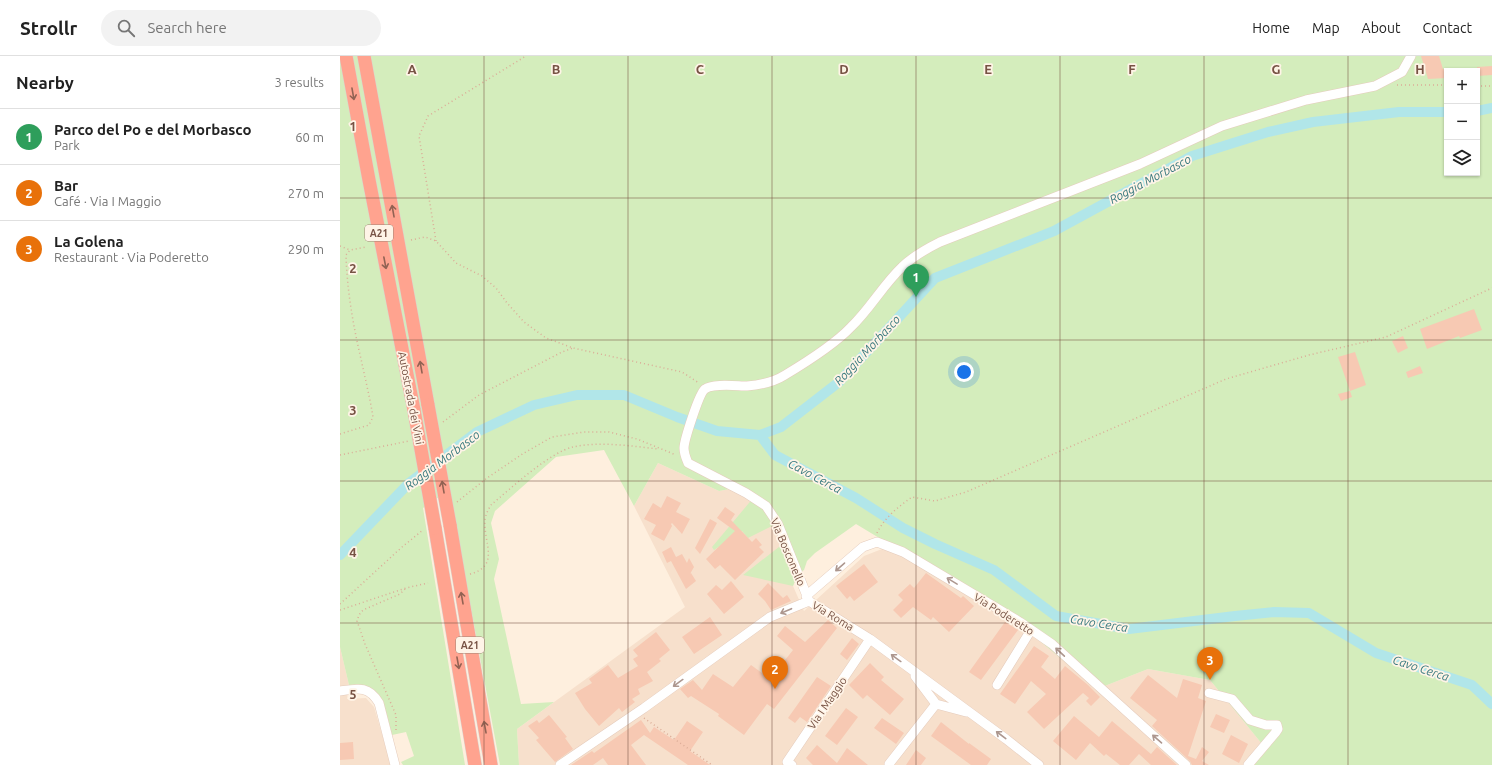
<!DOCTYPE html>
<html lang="en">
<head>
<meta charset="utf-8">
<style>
  body { margin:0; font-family:Ubuntu,sans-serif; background:#f2f2f2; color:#222 }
  .controls { position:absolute; right:12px; top:12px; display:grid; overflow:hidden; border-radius:0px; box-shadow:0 1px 3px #0004 }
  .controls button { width:36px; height:36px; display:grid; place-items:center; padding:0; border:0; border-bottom:1px solid #e0e0e0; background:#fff; color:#222; font:20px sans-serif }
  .you { position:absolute; left:624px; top:316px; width:14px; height:14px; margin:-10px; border:3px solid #fff; border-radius:50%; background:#1a73e8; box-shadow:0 0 0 6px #1a73e833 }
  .badge { display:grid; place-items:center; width:26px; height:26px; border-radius:50%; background:#ea580c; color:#fff; font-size:13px; font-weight:700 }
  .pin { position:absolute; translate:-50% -33px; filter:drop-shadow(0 1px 2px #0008) }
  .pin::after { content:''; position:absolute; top:21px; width:14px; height:12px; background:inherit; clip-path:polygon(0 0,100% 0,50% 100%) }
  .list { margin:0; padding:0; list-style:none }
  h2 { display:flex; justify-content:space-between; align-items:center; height:52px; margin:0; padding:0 16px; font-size:17px }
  h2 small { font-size:13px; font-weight:400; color:#767676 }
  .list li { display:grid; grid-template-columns:26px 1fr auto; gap:12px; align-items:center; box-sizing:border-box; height:56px; padding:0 16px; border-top:1px solid #e0e0e0 }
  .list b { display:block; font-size:15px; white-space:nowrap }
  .list p { margin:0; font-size:13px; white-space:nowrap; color:#767676 }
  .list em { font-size:13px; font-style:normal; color:#767676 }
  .icon { flex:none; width:22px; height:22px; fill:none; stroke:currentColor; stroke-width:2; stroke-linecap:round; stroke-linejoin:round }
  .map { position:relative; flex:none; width:1152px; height:709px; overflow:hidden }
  header { display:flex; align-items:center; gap:24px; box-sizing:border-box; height:56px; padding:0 20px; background:#fff; border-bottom:1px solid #e0e0e0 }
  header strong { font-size:19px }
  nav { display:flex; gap:22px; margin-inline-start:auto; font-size:14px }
  .search { width:280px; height:36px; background:#f2f2f2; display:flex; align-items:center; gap:10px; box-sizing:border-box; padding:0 14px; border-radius:22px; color:#767676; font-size:15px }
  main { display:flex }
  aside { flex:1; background:#fff }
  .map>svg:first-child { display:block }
  .residential { fill:#f7e0cc }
  .green { fill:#d4edbc; fill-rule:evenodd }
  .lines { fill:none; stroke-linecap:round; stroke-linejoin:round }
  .canal { stroke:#b1e6e9; stroke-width:10 }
  .building { fill:#f7c9b3 }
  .minor-casing { stroke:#e5ccbd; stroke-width:10 }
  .highway-casing { stroke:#dcd2ce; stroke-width:14 }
  .path { stroke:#dbac97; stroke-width:1.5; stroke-dasharray:1 3; stroke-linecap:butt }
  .minor { stroke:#fff; stroke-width:9 }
  .highway { stroke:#ffa38f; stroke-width:13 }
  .highway-bridge-casing { stroke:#dcd2ce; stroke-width:14; stroke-linecap:butt }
  .highway-bridge { stroke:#ffa38f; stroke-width:13 }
  .oneway { stroke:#926253 }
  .oneway2 { stroke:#ad978f }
  .grid { fill:none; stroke:#775244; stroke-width:1; stroke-opacity:0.55 }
  .labels { text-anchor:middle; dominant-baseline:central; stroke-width:3.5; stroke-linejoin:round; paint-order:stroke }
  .shield { fill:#fff4e7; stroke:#a08375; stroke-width:1 }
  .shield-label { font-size:10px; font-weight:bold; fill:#775244 }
  .street-label { font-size:11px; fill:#775244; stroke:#fff4e7 }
  .water-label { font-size:12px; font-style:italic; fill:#36787e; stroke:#fff4e7 }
  .grid-label { font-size:13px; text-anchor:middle; font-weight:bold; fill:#775244; stroke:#fff4e7; stroke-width:3.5; stroke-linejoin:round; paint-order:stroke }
</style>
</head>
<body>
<header>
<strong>Strollr</strong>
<div class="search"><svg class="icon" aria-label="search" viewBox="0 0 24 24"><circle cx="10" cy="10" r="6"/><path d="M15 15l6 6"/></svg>Search here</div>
<nav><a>Home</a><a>Map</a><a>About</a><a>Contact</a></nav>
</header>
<main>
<aside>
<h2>Nearby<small>3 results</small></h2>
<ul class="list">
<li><span class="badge" style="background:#2e9e5b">1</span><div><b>Parco del Po e del Morbasco</b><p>Park</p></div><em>60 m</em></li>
<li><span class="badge" style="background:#e8710a">2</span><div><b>Bar</b><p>Café · Via I Maggio</p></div><em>270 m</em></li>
<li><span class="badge" style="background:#e8710a">3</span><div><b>La Golena</b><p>Restaurant · Via Poderetto</p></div><em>290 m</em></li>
</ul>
</aside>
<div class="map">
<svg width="1152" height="709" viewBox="0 0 1152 709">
  <rect width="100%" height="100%" fill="#feefde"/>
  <path class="residential" d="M318,407l61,28 16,-3 31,17 32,69 -5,12 11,25 60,-55 18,-7h13l117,69 85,71 51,-20 62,11 52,64 -17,21h-726l-2,-36 168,-122 -51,-101z
    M0,591l9,38 -2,14 19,-1 8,9 17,58h-51z"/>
  <path class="green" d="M0,0h1152v709h-247l17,-21 -52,-64 -62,-11 -51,20 -85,-71 -156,-94 -41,29 -8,8 -3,9 -6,4 -5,12 -50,-11 41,-32 -8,-19 -28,14 -6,-7 -28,19 -2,-3 42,-50 -19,-9 -16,3 -61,-28 -24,43 -30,-56 -48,7 -61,54 -4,12 8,36 -5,20 27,125 33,-2 -37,27 2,36h-19l-51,-275 -26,18 42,257h-62l-2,-3 13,-6 -8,-24 -14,3c-7,-26 -9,-55 -43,-50l-9,-38zM1107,15h30v102h-30z"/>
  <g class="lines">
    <path class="canal" d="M1137,55l15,-3
      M420,379l15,20 81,43 47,30 32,16 59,26 62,46 73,13 106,-13 39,-4 35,1 67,40 96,32 20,19
      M0,499l69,-72 68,-51 57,-27 43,-10h47l53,22 40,14 43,4 21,-8 58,-45 96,-104 119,-47 138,-75 76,-24 45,-10 86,-10h48"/>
  </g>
  <path class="building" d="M1081,0h18l4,13h4v9l-19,1z
    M1152,10v9l-15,1v-9z
    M1134,253l8,21 -22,8 -1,-2 -32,13 -7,-20z
    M1063,280l5,12 -10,5 -6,-12z
    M1015,296l11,33 -16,6 -12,-34z
    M1080,310l3,7 -15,5 -2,-6z
    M1010,335l2,6 -11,4 -3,-7z
    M327,440l14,7 -5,9 14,7 -8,15 -10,-11 -1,1 1,2 -8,15 -13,-7 5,-9 -12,-6 9,-16 8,5z
    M385,451l10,7 -4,6 21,22 4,-4 6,7 -3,2 5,5 -29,28 -15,-15 -5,4 -9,-10 29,-28 -18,-13z
    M370,463l7,4 -17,31 -5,-6z
    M331,491l5,10 6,-3 5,9 2,-5 5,9 -4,7 1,-1 5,8 -10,8 -15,-28 -4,2 -5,-11z
    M524,508l14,18 -24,19 -4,-5 -3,3 -11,-13z
    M586,517l35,25 2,-2 11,10 -25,26 -16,-15 -2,3 -18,-13 -12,11 -8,-8 10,-10 -5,-5 12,-11 4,4z
    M391,525l13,16 -20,17 -17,-20 9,-9 6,5z
    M428,527l15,15 4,-3 4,6 -20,9 -6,-9 -7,-7z
    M370,561l12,18 -28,19 -12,-17z
    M488,564l9,8 -63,81 -7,-5 -23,31 -26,-19 1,-2 -28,-18 -3,2 -8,-9 13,-9 9,10 11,-16 20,13 18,-22 19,14 23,-29 -16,-14 8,-10 20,16z
    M665,566l13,8 -37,50 -12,-8z
    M316,576l14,18 -11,9 2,2 -14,11 6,9 -15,8 2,5 -8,5 3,3 -13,10 -3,-4 -20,18 -14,-17 -10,-16 17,-10 -3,-4 19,-14 10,13 20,-12 -5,-7 5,-3 -5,-6z
    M512,582l7,6 -12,16 -7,-6z
    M694,590l15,10 -8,11 14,12 10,-13 23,19 12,12 -9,9 -5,-5 3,-3 -6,-5 -39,36 -17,-17 19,-18 -15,-13 -16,23 -15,-10z
    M530,607l14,14 -3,3 23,19 -14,16 -23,-20 -4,4 -14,-14z
    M808,619l29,23 6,-19 19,6 -4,13 8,3 -18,55 8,3 6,-12 7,5 -7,9 7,4h-17l-2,-4 -38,-35 5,-6 -27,-22z
    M477,621l14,9 -24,36 -7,-5 -5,6 -7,-5z
    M506,652l12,9 -21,28 -12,-9z
    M876,658l14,6 -6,13 -14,-6z
    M209,659l18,22 -2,1 8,11 -18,13 -19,-22 3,-2 -11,-12 9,-6 2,3z
    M734,660l25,21 13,-16 39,33 6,-7 20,18h-26l-12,-11 -10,11h-9l-14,-11 -2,2 -14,-13 -14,17 -23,-19z
    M542,662l22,15 -8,11 -22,-16z
    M301,664l9,13 4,-6 20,13 13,-19 16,11 -13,19 20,14h-22l-44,-30 -13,10 15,20h-38l-5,-7 -10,7h-22l21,-14 2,2z
    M601,666l28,22v-1l22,16 -4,6h-16l-40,-29z
    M891,679l17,9 -9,19 -17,-9z
    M13,686l1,17 -14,1v-17z
    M477,689l20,18 10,-15 21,17h-55l-7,-7z
    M576,694l10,8 -5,7h-15z"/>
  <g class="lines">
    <g class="minor-casing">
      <path id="minor" d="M466,540l57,-49 14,-5 26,10 117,70 32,22 134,121
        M469,545l-31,-77 -12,-18 -20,-13 -58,-30c-2,-5 -4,-9 -4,-15 0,-7 15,-55 21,-59 8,-6 32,-3 42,-3 13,-1 27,-4 38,-11 20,-12 50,-31 66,-48 19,-18 32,-42 51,-60 11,-11 24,-18 38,-25l200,-78 82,-38 84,-26 69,-14 27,-14 9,-16
        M575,620l21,28
        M657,629l34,-55
        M0,635c19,-3 29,-5 39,12l16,62
        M869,637l23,6 18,21 16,5h11l1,4 -2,3 -28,33
        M549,708l47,-60 30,8
        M220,709l84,-57 126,-91 39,-16 61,38 136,100 33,26
        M452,709l-5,-3 83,-123"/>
    </g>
    <g class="highway-casing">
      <path id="highway" d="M6,0l23,124 45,230
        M24,0l64,349
        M110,469l41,240
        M95,472l40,237"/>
    </g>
    <path class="path" d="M1057,29h50
      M1137,30h15
      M71,184l14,-3 11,4 20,22 26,13 14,12 11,15 17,19 22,16 27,10 109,24 17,11
      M96,185l-17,-105 9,-20 98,-60
      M0,190l10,4
      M103,366l36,-27 83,-43 11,-4
      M0,378l29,-9 4,-8c-3,-19 -8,-39 -12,-58 -8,-34 -14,-69 -15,-104l4,-5 16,-3
      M0,399l69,-14
      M117,446l30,-24 37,-25 28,-16 32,-5h25l28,7 39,16
      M537,477c7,-15 21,-26 35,-36l23,4 31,-9 260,-113 83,-24 77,-18 106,-49
      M130,518c30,-8 14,-30 15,-52 0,-7 3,-12 6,-17 19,-16 59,-53 82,-58 27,-6 58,-1 85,2
      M0,548l62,-57 21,-17
      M0,554l66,-22 22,-5
      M304,662l68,47
      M56,674v-15l-31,-71 -8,-23 2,-6 4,-5 37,-16 6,-6"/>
    <use href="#minor" class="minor"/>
    <use href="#highway" class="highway"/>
    <g class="highway-bridge-casing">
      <path id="highway-bridge" d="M88,349l22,120
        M74,354l21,118"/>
    </g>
    <use href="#highway-bridge" class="highway-bridge"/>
  </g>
  <defs><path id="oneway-shaft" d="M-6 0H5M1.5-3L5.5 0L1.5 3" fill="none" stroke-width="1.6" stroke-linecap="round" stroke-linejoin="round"/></defs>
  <g class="oneway">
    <use href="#oneway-shaft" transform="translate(13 38) rotate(80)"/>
    <use href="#oneway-shaft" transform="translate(53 155) rotate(-100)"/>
    <use href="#oneway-shaft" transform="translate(45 207) rotate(79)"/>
    <use href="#oneway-shaft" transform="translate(81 311) rotate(-100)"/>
    <use href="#oneway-shaft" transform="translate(103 431) rotate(-100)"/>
    <use href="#oneway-shaft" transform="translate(122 542) rotate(-100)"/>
    <use href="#oneway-shaft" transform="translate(118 607) rotate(80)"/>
    <use href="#oneway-shaft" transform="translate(145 671) rotate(-100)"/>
  </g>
  <g class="oneway2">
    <use href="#oneway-shaft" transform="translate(500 511) rotate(139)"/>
    <use href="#oneway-shaft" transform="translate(612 525) rotate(-149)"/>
    <use href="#oneway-shaft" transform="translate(446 555) rotate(157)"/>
    <use href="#oneway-shaft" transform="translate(720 596) rotate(-137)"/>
    <use href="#oneway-shaft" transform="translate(556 602) rotate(-144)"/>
    <use href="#oneway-shaft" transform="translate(338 627) rotate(144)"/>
    <use href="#oneway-shaft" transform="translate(661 679) rotate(-143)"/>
    <use href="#oneway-shaft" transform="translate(817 683) rotate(-139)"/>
  </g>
  <path class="grid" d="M144,0v709M288,0v709M432,0v709M576,0v709M720,0v709M864,0v709M1008,0v709M0,142h1152M0,284h1152M0,425h1152M0,567h1152"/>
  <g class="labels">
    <g class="shield">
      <rect x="25" y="169" width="28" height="16" rx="3"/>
      <rect x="116" y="581" width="28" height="16" rx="3"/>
    </g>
    <g class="shield-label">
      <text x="39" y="177">A21</text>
      <text x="130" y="589">A21</text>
    </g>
    <g class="street-label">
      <text transform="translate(71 342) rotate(79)">Autostrada dei Vini</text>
      <text transform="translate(448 496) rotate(67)">Via Bosconello</text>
      <text transform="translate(664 558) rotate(32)">Via Poderetto</text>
      <text transform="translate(493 560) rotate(31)">Via Roma</text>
      <text transform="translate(487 647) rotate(-56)">Via I Maggio</text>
    </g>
    <g class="water-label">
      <text transform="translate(810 123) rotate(-28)">Roggia Morbasco</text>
      <text transform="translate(527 294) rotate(-47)">Roggia Morbasco</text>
      <text transform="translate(102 404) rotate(-37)">Roggia Morbasco</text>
      <text transform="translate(475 420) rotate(28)">Cavo Cerca</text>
      <text transform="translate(759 567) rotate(9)">Cavo Cerca</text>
      <text transform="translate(1081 612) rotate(18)">Cavo Cerca</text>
    </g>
  </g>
  <g class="grid-label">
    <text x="72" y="18">A</text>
    <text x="216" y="18">B</text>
    <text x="360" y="18">C</text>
    <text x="504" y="18">D</text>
    <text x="648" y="18">E</text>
    <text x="792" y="18">F</text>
    <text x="936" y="18">G</text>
    <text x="1080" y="18">H</text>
    <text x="13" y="75">1</text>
    <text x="13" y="217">2</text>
    <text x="13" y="359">3</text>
    <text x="13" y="501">4</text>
    <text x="13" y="643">5</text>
  </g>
</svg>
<div class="controls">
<button>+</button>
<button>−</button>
<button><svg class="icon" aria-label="layers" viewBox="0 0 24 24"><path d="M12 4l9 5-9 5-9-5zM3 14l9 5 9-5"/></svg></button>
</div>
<div class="you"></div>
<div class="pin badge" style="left:576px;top:241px;background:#2e9e5b">1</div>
<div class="pin badge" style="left:435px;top:633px;background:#e8710a">2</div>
<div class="pin badge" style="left:870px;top:624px;background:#e8710a">3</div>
</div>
</main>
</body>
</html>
